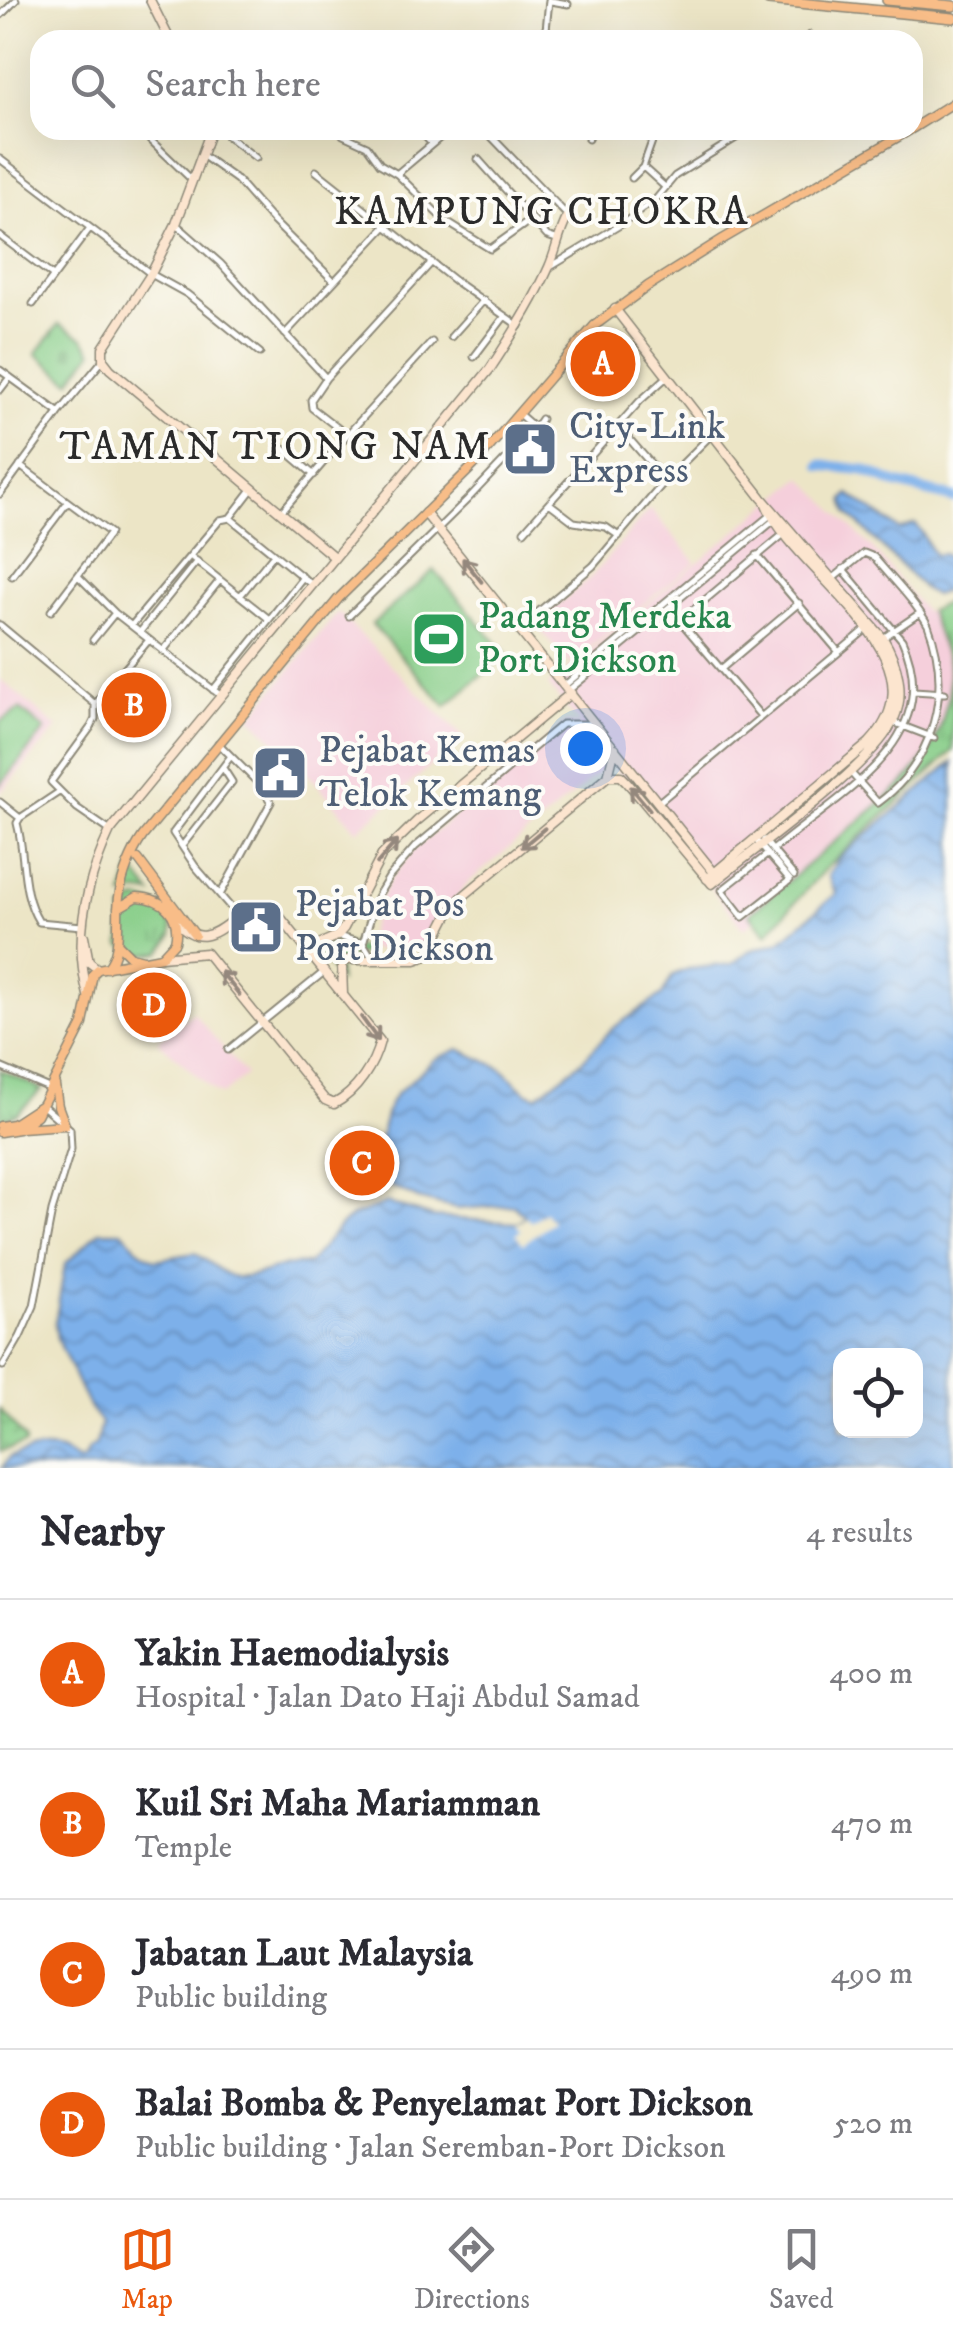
<!DOCTYPE html>
<html lang="en">
<head>
<meta charset="utf-8">
<style>
  body { margin:0; font-family:"IM FELL DW Pica",serif; background:#f2f2f3; color:#2b2b33 }
  .controls { position:absolute; right:30px; bottom:30px; display:grid; overflow:hidden; border-radius:20px; box-shadow:0 10px 40px #0002 }
  .controls button { width:90px; height:90px; display:grid; place-items:center; padding:0; border:0; border-bottom:2px solid #e1e1e2; background:#fff; color:#2b2b33; font:50px sans-serif }
  .you { position:absolute; left:585px; top:748px; width:35px; height:35px; margin:-25px; border:8px solid #fff; border-radius:50%; background:#1a73e8; box-shadow:0 0 0 15px #1a73e833 }
  .badge { display:grid; place-items:center; width:65px; height:65px; border-radius:50%; background:#ea580c; color:#fff; font-size:32px; font-weight:700 }
  .pin { position:absolute; translate:-50% -50%; border:5px solid #fff; box-shadow:0 2px 10px #0006 }
  .list { margin:0; padding:0; list-style:none }
  h2 { display:flex; justify-content:space-between; align-items:center; height:130px; margin:0; padding:0 40px; font-size:42px }
  h2 small { font-size:32px; font-weight:400; color:#7c7c81 }
  .list li { display:grid; grid-template-columns:65px 1fr auto; gap:30px; align-items:center; box-sizing:border-box; height:150px; padding:0 40px; border-top:2px solid #e1e1e2 }
  .list b { display:block; font-size:38px; white-space:nowrap }
  .list p { margin:0; font-size:32px; white-space:nowrap; color:#7c7c81 }
  .list em { font-size:32px; font-style:normal; color:#7c7c81 }
  .icon { flex:none; width:55px; height:55px; fill:none; stroke:currentColor; stroke-width:2; stroke-linecap:round; stroke-linejoin:round }
  .map { position:relative; flex:none; width:953px; height:1468px; overflow:hidden }
  .search { position:absolute; background:#fff; box-shadow:0 10px 40px #0002; left:30px; right:30px; top:30px; height:110px; display:flex; align-items:center; gap:25px; box-sizing:border-box; padding:0 35px; border-radius:30px; color:#7c7c81; font-size:38px }
  .sheet { height:730px; background:#fff }
  nav { display:flex; justify-content:space-around; align-items:center; box-sizing:border-box; height:140px; border-top:2px solid #e1e1e2; background:#fff; font-size:28px; color:#7c7c81 }
  nav a { display:grid; justify-items:center; gap:5px }
  nav .on { color:#ea580c }
  .map>svg:first-child { display:block }
  .built { fill:#f5cfdb }
  .grass { fill:url(#grass-dots); stroke:#597c5a; stroke-width:2.5 }
  .cemetery { fill:url(#cemetery-stones); stroke:#597c5a; stroke-width:2.5 }
  .park { fill:url(#park-tufts); stroke:#597c5a; stroke-width:2.5 }
  .garden { fill:#87cd88; stroke:#597c5a; stroke-width:2.5 }
  .water { fill:url(#water-waves); stroke:#546e8a; stroke-width:2.5; fill-rule:evenodd }
  .pier { fill:#ece5c6 }
  .lines { fill:none; stroke-linecap:round; stroke-linejoin:round }
  .river { stroke:#7db0ea; stroke-width:11 }
  .street-casing { stroke:#8c8878; stroke-width:9 }
  .secondary-casing { stroke:#8c8878; stroke-width:11 }
  .primary-casing { stroke:#8c8878; stroke-width:11 }
  .highway-casing { stroke:#8c8878; stroke-width:12 }
  .street { stroke:#fff; stroke-width:5 }
  .secondary { stroke:#fce5cf; stroke-width:8 }
  .primary { stroke:#f8bd88; stroke-width:8 }
  .highway { stroke:#f8bd88; stroke-width:9 }
  .oneway { stroke:#94887d }
  .labels { text-anchor:middle; dominant-baseline:central; stroke-width:8; stroke-linejoin:round; paint-order:stroke }
  .service-label { font-size:38px; fill:#4e5e75; stroke:#fdfcf7; text-anchor:start }
  .leisure-label { font-size:38px; fill:#27864d; stroke:#fdfcf7; text-anchor:start }
  .neighbourhood-label { font-size:40px; letter-spacing:2.5px; fill:#2b2b2b; stroke:#fdfcf7 }
</style>
</head>
<body>
<div class="map">
<svg width="953" height="1468" viewBox="0 0 953 1468">
  <defs>
    <pattern id="grass-dots" width="8" height="8" patternUnits="userSpaceOnUse" patternTransform="scale(2.5)"><rect width="8" height="8" fill="#87cd88"/><path d="M2 2h.1M6 6h.1" fill="none" stroke="#75b076" stroke-width="1.8" stroke-linecap="round"/></pattern>
    <pattern id="cemetery-stones" width="16" height="16" patternUnits="userSpaceOnUse" patternTransform="scale(2.5)"><rect width="16" height="16" fill="#87cd88"/><path d="M2 7V4a2 2 0 0 1 4 0v3zM10 15v-3a2 2 0 0 1 4 0v3z" fill="#75b076"/></pattern>
    <pattern id="park-tufts" width="24" height="20" patternUnits="userSpaceOnUse" patternTransform="scale(2.5)"><rect width="24" height="20" fill="#87cd88"/><path d="M3 7l-1-3M5 7V3M7 7l1-3M15 17l-1-3M17 17v-4M19 17l1-3" fill="none" stroke="#75b076"/></pattern>
    <pattern id="water-waves" width="16" height="10" patternUnits="userSpaceOnUse" patternTransform="scale(2.5)"><rect width="16" height="10" fill="#7db0ea"/><path d="M0 5q4-4 8 0t8 0" fill="none" stroke="#678fbe"/></pattern>
  </defs>
  <rect width="100%" height="100%" fill="#fdfcf7"/>
  <filter id="ink" filterUnits="userSpaceOnUse"><feTurbulence type="fractalNoise" baseFrequency=".01" numOctaves="2"/><feDisplacementMap in="SourceGraphic" scale="20" xChannelSelector="R" yChannelSelector="G"/><feConvolveMatrix kernelMatrix="1 2 1 2 8 2 1 2 1" color-interpolation-filters="sRGB"/></filter>
  <filter id="wash" filterUnits="userSpaceOnUse"><feTurbulence type="fractalNoise" baseFrequency=".0048" numOctaves="4" result="noise"/><feDisplacementMap in="SourceGraphic" scale="40" xChannelSelector="R" yChannelSelector="G"/><feGaussianBlur stdDeviation="2.25" result="paint"/><feColorMatrix in="noise" values="0 0 0 0 0 0 0 0 0 0 0 0 0 0 0 0 0 1.4 0 .05"/><feComposite in="paint" operator="in"/></filter>
  <g filter="url(#wash)">
    <rect width="100%" height="100%" fill="#ece5c6"/>
    <path class="built" d="M802,477l74,75 49,60 28,-9v149l-209,177 -136,-170 -1,7 -138,116 -28,35 -12,26 -10,7h-47l-6,-7 12,-40 14,-26 22,-27 152,-127 15,2 -33,-40z
      M650,508l46,54 -127,102 -34,-40 56,-47z
      M338,612l125,125 -106,94 -42,-50 -64,-64z
      M0,679l58,49 -58,65z
      M193,1012l53,63 -24,20 -7,-3 -57,-51z"/>
    <path class="grass" d="M132,868l20,26 -13,-2 -16,4z
      M337,942l26,7 2,4 -23,6 -4,8 1,13 -23,-29z
      M0,1409l25,30v5l-25,7z"/>
    <path class="cemetery" d="M59,324l24,14 10,14 -23,29 -34,-27z"/>
    <path class="park" d="M953,599v152l-129,119 -57,64 -18,-20 154,-130 24,-29 13,-27 9,-32 -1,-34 -19,-51z
      M139,900c20,3 35,15 33,36l-11,16 -22,3 -18,-10 2,-35 9,-8z
      M0,1070l42,19 -24,24 -18,8z"/>
    <path class="garden" d="M434,570l72,84 -60,52 -74,-82z
      M20,709l25,21 -45,55v-63z"/>
    <path class="water" d="M849,494l51,36 15,-6c11,9 10,21 20,31l9,-1 9,9v26l-19,6 -8,-4 -78,-78 -4,-13z
      M953,762v706h-951l8,-11c15,-6 34,-11 50,-6 10,3 12,9 23,10l5,-11 8,-5 5,-22 -11,-14 -33,-71 -2,-14 10,-60 35,-33h22l18,20 15,9 40,-7c39,26 34,32 82,15 10,-4 22,-2 32,-5l32,-38 13,-10 33,-12 46,14 83,6 9,-7 -11,-11 -57,4 -39,-10 -29,-14 -13,-34 13,-46 6,-10 40,-36 24,-10 42,19 26,25 10,3 44,-34 32,-34 49,-33 11,-20 15,-6 44,-5 17,-13 31,-9 56,-48 -8,-18 11,-18zM840,1356h76v74h-76z"/>
    <path class="pier" d="M545,1212l7,10 -29,22 -7,-10 5,-4 -5,-6 10,-8 5,6z"/>
    <g class="lines">
      <path class="river" d="M821,465l43,5 30,13 59,15"/>
    </g>
  </g>
  <g filter="url(#ink)">
    <g class="lines">
      <g class="street-casing">
        <path id="street" d="M551,1l17,3
          M1,15l15,-15
          M437,39v1
          M545,40l4,-40
          M807,40l3,-5
          M140,130l51,49
          M228,130l-2,5 30,23
          M419,130l13,14
          M485,130l83,86
          M555,130v1
          M343,135l24,11 13,18 17,10 48,47 45,28 42,-30
          M588,139l4,-9
          M202,155l35,25 36,41 61,60
          M0,159l151,115 36,20 73,59
          M478,159l69,77 9,3
          M643,167l22,20
          M316,171l139,110 64,45
          M398,173l51,-43
          M632,178l11,-11 13,-37
          M176,224l44,39 106,115
          M0,236l53,40
          M552,266l73,-44 31,-23 19,-23 74,-46
          M33,304l57,-76
          M285,334l100,-107
          M451,337l33,-37
          M474,357l31,-41
          M0,370l58,42
          M0,390l10,-13
          M618,426l47,54
          M535,428l6,-9
          M347,435l-35,-27 -1,-8 15,-22 106,-116
          M278,444l36,31
          M20,466l90,67 -59,78
          M0,494l59,-81 44,-53
          M549,503l25,19 32,5 13,9
          M282,511l65,-76 85,-93
          M230,518l81,66
          M524,531l116,-130 28,-25
          M757,555l81,96
          M190,556l79,63
          M12,576l55,-73
          M78,576l37,37 105,82
          M830,581l34,-28 10,4c18,22 40,43 54,68 25,65 6,137 -50,178l-27,-30
          M240,596l34,-42
          M670,609l90,106
          M349,616l118,-116 68,-72 -15,-13
          M680,621l105,-88
          M0,625l95,79
          M132,625l88,-105 10,-2 23,-30
          M519,628l74,-62 72,-85 46,-46
          M140,632l57,-71
          M883,638l37,-25
          M93,640l22,-27
          M163,651l57,-71
          M721,669l78,-66
          M565,685l209,-173
          M213,690l90,-113
          M569,690l209,-173
          M914,691l31,2
          M890,721l44,17
          M218,743l40,40 13,19 -51,93
          M231,756l-58,77 22,33 43,50
          M0,802l20,16 39,-26
          M659,802l210,-175
          M20,818l-3,5c9,33 3,68 22,99l43,4
          M109,830l-32,-22 -26,-26 40,-55 4,-8v-15l54,-64
          M755,839l35,41 -47,37 -21,-27 46,-36
          M764,840l30,36
          M182,846l50,-64 -9,-14
          M773,850c64,-55 175,-110 129,-210l-59,-71
          M337,936l25,7
          M373,959l-10,-16 14,-46 12,-20 26,-30 147,-123h33
          M228,1050l96,-78
          M0,1067l51,22
          M3,1366l17,-29 14,-31 18,-95 19,-62 -1,-20 -28,-24"/>
      </g>
      <g class="secondary-casing">
        <path id="secondary" d="M150,0l20,40
          M211,130l-35,94 -25,50 -48,74v12l7,9 224,188
          M425,513l291,362
          M608,776h13l6,6 85,102c43,-36 163,-119 182,-165 12,-26 3,-58 -11,-81l-121,-140 -147,-189
          M608,776l7,-28
          M707,879l162,-136c82,-86 -73,-167 -103,-239
          M175,920c40,45 57,-22 97,-13l108,134c-6,24 -23,51 -46,63l-9,-4 -119,-147
          M84,936l5,26 9,7
          M306,950l31,-14 7,-8 38,-73 35,-34 154,-128
          M161,957l45,-4
          M88,995c-15,-56 -2,-113 22,-164l380,-462c22,-33 43,-66 59,-102 8,-18 9,-32 19,-51
          M343,995l-1,-29 3,-6h70l12,-4 20,-39 14,-19 147,-122"/>
      </g>
      <g class="primary-casing">
        <path id="primary" d="M913,128l40,-25
          M138,859l57,76
          M118,944l13,13 12,3
          M107,968c16,-17 9,-50 12,-71 3,-21 12,-44 24,-61l196,-238 135,-133 120,-139 54,-40 75,-47 187,-109
          M0,1126l13,-2 29,-19
          M21,1128l44,-3 -7,-19 -3,-21
          M0,1132l18,-3 19,-14 46,-91 10,-50 5,-5 63,-12 14,-15c6,-27 -11,-44 -38,-45l-19,11"/>
      </g>
      <g class="highway-casing">
        <path id="highway" d="M768,0l185,18
          M887,0l66,6"/>
      </g>
      <use href="#street" class="street"/>
      <use href="#secondary" class="secondary"/>
      <use href="#primary" class="primary"/>
      <use href="#highway" class="highway"/>
    </g>
    <defs><path id="oneway-shaft" d="M-6 0H5M1.5-3L5.5 0L1.5 3" fill="none" stroke-width="1.6" stroke-linecap="round" stroke-linejoin="round" transform="scale(2.5)"/></defs>
    <g class="oneway">
      <use href="#oneway-shaft" transform="translate(472 570) rotate(-129)"/>
      <use href="#oneway-shaft" transform="translate(640 798) rotate(-130)"/>
      <use href="#oneway-shaft" transform="translate(533 838) rotate(140)"/>
      <use href="#oneway-shaft" transform="translate(387 852) rotate(-49)"/>
      <use href="#oneway-shaft" transform="translate(230 983) rotate(-129)"/>
      <use href="#oneway-shaft" transform="translate(370 1029) rotate(54)"/>
    </g>
  </g>
  <defs>
    <g id="civic-square" transform="scale(2.875)"><rect x="-9" y="-9" width="18" height="18" rx="4" fill="#5c6f8a" stroke="#fdfcf7"/><path d="M-.6-6.5H3V-4.5H.6V-3L4-1V1h2V6H-6V1h2V-1L-.6-3ZM-1.2 2.5V6h2.4V2.5Z" fill="#fff"/></g>
    <g id="stadium-square" transform="scale(2.875)"><rect x="-9" y="-9" width="18" height="18" rx="4" fill="#2e9e5b" stroke="#fdfcf7"/><path d="M0-5a6.5 5 0 1 0 0 10a6.5 5 0 1 0 0-10ZM-3.5-1.8h7v3.6h-7Z" fill="#fff"/></g>
  </defs>
  <g fill-rule="evenodd">
    <use href="#civic-square" x="530" y="449"/>
    <use href="#stadium-square" x="439" y="639"/>
    <use href="#civic-square" x="280" y="773"/>
    <use href="#civic-square" x="256" y="927"/>
  </g>
  <g class="labels">
    <g class="service-label">
      <text x="569" y="427">City-Link<tspan x="569" dy="44">Express</tspan></text>
      <text x="319" y="751">Pejabat Kemas<tspan x="319" dy="44">Telok Kemang</tspan></text>
      <text x="295" y="905">Pejabat Pos<tspan x="295" dy="44">Port Dickson</tspan></text>
    </g>
    <g class="leisure-label">
      <text x="478" y="617">Padang Merdeka<tspan x="478" dy="44">Port Dickson</tspan></text>
    </g>
    <g class="neighbourhood-label">
      <text x="542" y="213">KAMPUNG CHOKRA</text>
      <text x="276" y="448">TAMAN TIONG NAM</text>
    </g>
  </g>
</svg>
<div class="controls">
<button><svg class="icon" aria-label="locate" viewBox="0 0 24 24"><circle cx="12" cy="12" r="6"/><path d="M12 2v4M12 18v4M2 12h4M18 12h4"/></svg></button>
</div>
<div class="you"></div>
<div class="pin badge" style="left:603px;top:364px">A</div>
<div class="pin badge" style="left:134px;top:705px">B</div>
<div class="pin badge" style="left:362px;top:1163px">C</div>
<div class="pin badge" style="left:154px;top:1005px">D</div>
<div class="search"><svg class="icon" aria-label="search" viewBox="0 0 24 24"><circle cx="10" cy="10" r="6"/><path d="M15 15l6 6"/></svg>Search here</div>
</div>
<section class="sheet">
<h2>Nearby<small>4 results</small></h2>
<ul class="list">
<li><span class="badge">A</span><div><b>Yakin Haemodialysis</b><p>Hospital · Jalan Dato Haji Abdul Samad</p></div><em>400 m</em></li>
<li><span class="badge">B</span><div><b>Kuil Sri Maha Mariamman</b><p>Temple</p></div><em>470 m</em></li>
<li><span class="badge">C</span><div><b>Jabatan Laut Malaysia</b><p>Public building</p></div><em>490 m</em></li>
<li><span class="badge">D</span><div><b>Balai Bomba &amp; Penyelamat Port Dickson</b><p>Public building · Jalan Seremban-Port Dickson</p></div><em>520 m</em></li>
</ul>
</section>
<nav>
<a class="on"><svg class="icon" aria-label="map" viewBox="0 0 24 24"><path d="M3 6l6-2 6 2 6-2v14l-6 2-6-2-6 2zM9 4v14M15 6v14"/></svg>Map</a>
<a><svg class="icon" aria-label="directions" viewBox="0 0 24 24"><path d="M12 3l9 9-9 9-9-9zM9 14v-3h6M13 9l2 2-2 2"/></svg>Directions</a>
<a><svg class="icon" aria-label="saved" viewBox="0 0 24 24"><path d="M7 4h10v16l-5-4-5 4z"/></svg>Saved</a>
</nav>
</body>
</html>
